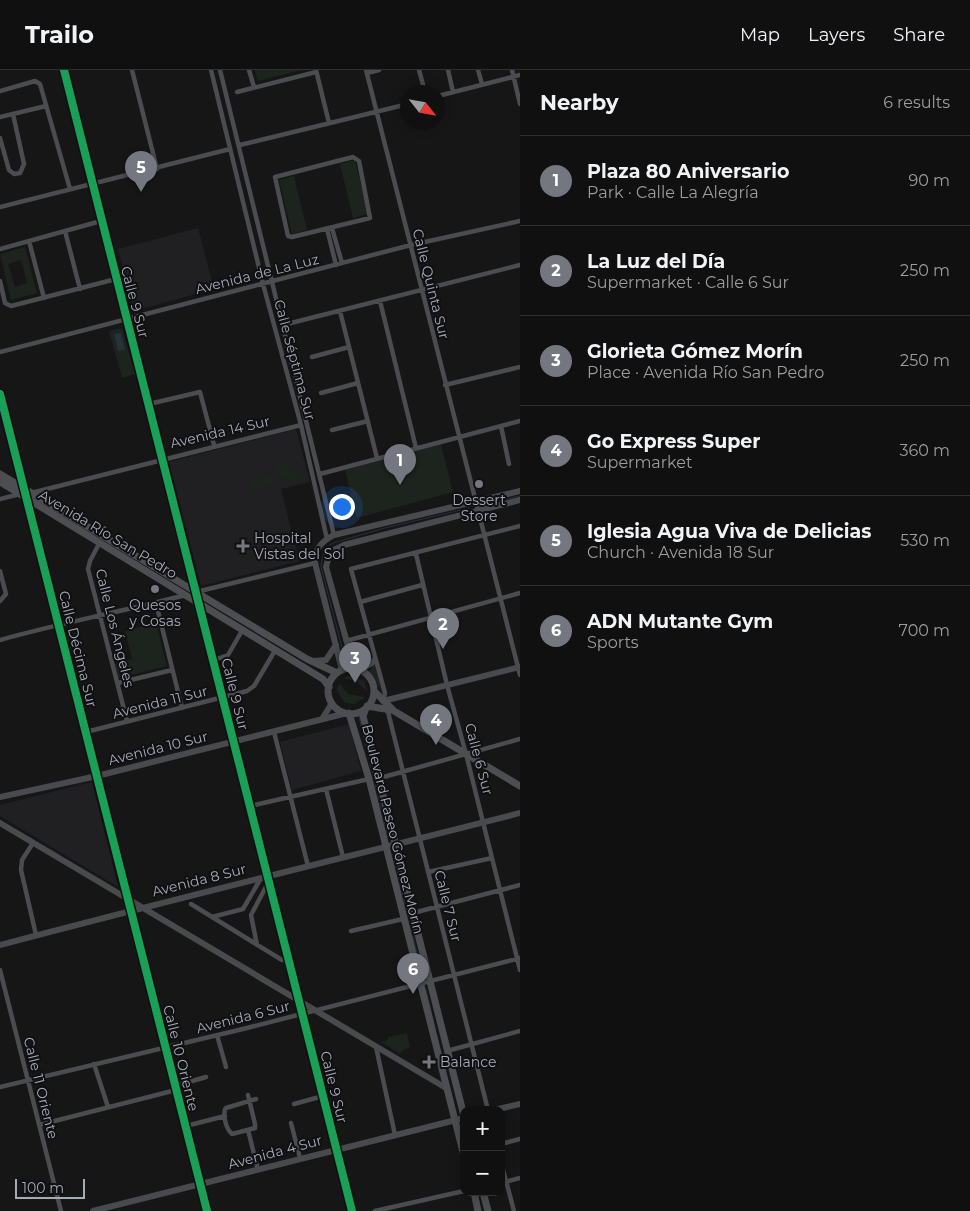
<!DOCTYPE html>
<html lang="en">
<head>
<meta charset="utf-8">
<style>
  body { margin:0; font-family:Montserrat,sans-serif; background:#1e1e1e; color:#f1f3f6 }
  .controls { position:absolute; right:15px; bottom:15px; display:grid; overflow:hidden; border-radius:10px; box-shadow:0 2px 12px #0003 }
  .controls button { width:45px; height:45px; display:grid; place-items:center; padding:0; border:0; border-bottom:1px solid #303030; background:#101010; color:#f1f3f6; font:25px sans-serif }
  .compass { position:absolute; left:400px; top:15px; width:45px; height:45px; border-radius:50%; background:#101010; box-shadow:0 2px 12px #0003; rotate:121deg }
  .scale { position:absolute; left:15px; bottom:12px; width:70px; box-sizing:border-box; padding-left:5px; border:2px solid #a6abb8; border-top:0; font-size:14px; line-height:18px; white-space:nowrap; color:#a6abb8; -webkit-text-stroke:4px #101012; paint-order:stroke }
  .you { position:absolute; left:341px; top:436px; width:18px; height:18px; margin:-12px; border:4px solid #fff; border-radius:50%; background:#1a73e8; box-shadow:0 0 0 8px #1a73e833 }
  .badge { display:grid; place-items:center; width:32px; height:32px; border-radius:50%; background:#74777f; color:#fff; font-size:16px; font-weight:700 }
  .pin { position:absolute; translate:-50% -41px; filter:drop-shadow(0 1px 2px #0008) }
  .pin::after { content:''; position:absolute; top:26px; width:18px; height:15px; background:inherit; clip-path:polygon(0 0,100% 0,50% 100%) }
  .list { margin:0; padding:0; list-style:none }
  h2 { display:flex; justify-content:space-between; align-items:center; height:65px; margin:0; padding:0 20px; font-size:21px }
  h2 small { font-size:16px; font-weight:400; color:#9c9d9f }
  .list li { display:grid; grid-template-columns:32px 1fr auto; gap:15px; align-items:center; box-sizing:border-box; height:90px; padding:0 20px; border-top:1px solid #303030 }
  .list b { display:block; font-size:19px; white-space:nowrap }
  .list p { margin:0; font-size:16px; white-space:nowrap; color:#9c9d9f }
  .list em { font-size:16px; font-style:normal; color:#9c9d9f }
  .map { position:relative; flex:none; width:520px; height:1141px; overflow:hidden }
  header { display:flex; align-items:center; gap:30px; box-sizing:border-box; height:70px; padding:0 25px; background:#101010; border-bottom:1px solid #303030 }
  header strong { font-size:24px }
  nav { display:flex; gap:28px; margin-inline-start:auto; font-size:18px }
  main { display:flex }
  aside { flex:1; background:#101010 }
  .map>svg:first-child { display:block }
  .built { fill:#202022 }
  .green { fill:#1c241d; fill-rule:evenodd }
  .water { fill:#283139 }
  .lines { fill:none; stroke-linecap:round; stroke-linejoin:round }
  .stream { stroke:#283139; stroke-width:1 }
  .street { stroke:#4a4c4f; stroke-width:4.5 }
  .secondary { stroke:#484a4e; stroke-width:6 }
  .primary { stroke:#4d4e51; stroke-width:7 }
  .cycleway-casing { stroke:#101012; stroke-width:11 }
  .cycleway { stroke:#1a9f57; stroke-width:8 }
  .poi-dot { fill:#74777f; stroke:#101012; stroke-width:2 }
  .labels { text-anchor:middle; dominant-baseline:central; stroke-width:4; stroke-linejoin:round; paint-order:stroke }
  .street-label { font-size:14px; fill:#a6abb8; stroke:#101012 }
  .poi-label { font-size:14px; fill:#a6abb8; stroke:#101012 }
</style>
</head>
<body>
<header>
<strong>Trailo</strong>
<nav><a>Map</a><a>Layers</a><a>Share</a></nav>
</header>
<main>
<div class="map">
<svg width="520" height="1141" viewBox="0 0 520 1141">
  <rect width="100%" height="100%" fill="#161616"/>
  <path class="built" d="M198,158l16,61 -80,22 -16,-62z
    M296,359l14,53 -29,7 18,72 -98,25 -32,-124z
    M349,654l12,47 -69,19 -12,-48z
    M92,712l26,105 -118,-71v-11z"/>
  <path class="green" d="M255,0h46l-43,11z
    M355,90l13,54 -15,4 -13,-54z
    M294,106l13,54 -15,4 -13,-54z
    M25,177l12,46 -26,7 -11,-46zM21,190l6,23 -12,4 -7,-23z
    M122,258l13,46 -13,4 -13,-47z
    M441,374l12,48 -96,26 -12,-48z
    M280,391l19,11 -6,11 -19,-11z
    M273,404l2,10 -23,5 -2,-1 1,-8z
    M156,553l11,43 -49,12 -3,-14 17,-5 -7,-28z
    M376,594l8,31 -16,-23z
    M352,605l12,6 3,10 -11,-10 -13,-3z
    M340,614l8,10 17,3 -10,7 -10,-1 -8,-12 1,-6z
    M407,963l3,14 -7,3 -3,4 -19,-12 7,-2v-3z"/>
  <path class="water" d="M121,263l4,17 -7,1 -4,-17z"/>
  <g class="lines">
    <path class="stream" d="M483,435l37,-9
      M346,593l-25,-96c1,-11 3,-18 12,-24l52,-15 84,-20
      M359,647l29,120
      M393,784l29,120
      M426,920l9,38"/>
    <path class="street" d="M64,0l288,1141
      M132,0l25,99
      M211,0l52,214 38,141 26,114
      M220,0l114,465
      M249,0l5,17
      M316,0l13,53
      M366,0l154,605
      M419,0l6,22
      M448,0l5,22
      M478,0l4,14
      M512,0l8,34
      M367,3l12,-3
      M0,21l35,-10 5,3 30,105
      M237,22l79,-20
      M438,26l82,-21
      M0,47l46,-11
      M0,68l9,32 5,4 6,-1 4,-9 -11,-50
      M240,75l168,-41
      M353,87l6,4 11,57 -78,19 -4,-1 -13,-59z
      M0,137l230,-58
      M332,158l10,35
      M327,159l9,36
      M65,161l15,58
      M29,171l15,57
      M0,179l101,-28
      M0,211l5,22 6,3 105,-27
      M380,231l36,147
      M340,241l37,147
      M283,255l237,-60
      M0,282l411,-107 109,-24
      M312,287l37,-10
      M445,315l75,-18
      M321,323l37,-10
      M0,324l24,93
      M149,334l51,-12 14,53
      M501,356l8,38
      M332,360l36,-9
      M320,404l200,-53
      M31,423l270,-68
      M26,427l181,714
      M0,429l20,-5
      M100,472l-10,19 -2,8 39,152
      M416,484l31,131 19,69 54,216
      M0,501l6,23 -6,7
      M196,522l119,-29
      M360,532l62,-17
      M156,533l26,105
      M0,570c61,-17 124,-29 186,-45
      M346,571l174,-48
      M214,590l14,-5 15,-26
      M361,600l11,-6 3,-7
      M118,613l54,-13
      M383,631l2,-8 -34,-124 169,-43
      M387,638l101,402
      M86,662l161,-41 7,-5 22,-37
      M274,662l34,134
      M380,708l140,-39
      M326,719l17,68
      M250,736l119,-27
      M33,773l-11,17 -1,10 15,65
      M428,802l64,-14
      M191,834l91,56
      M413,843l107,-28
      M212,847l31,-8 18,-31
      M351,861l52,-12
      M257,875l-6,-30 18,-34
      M0,900l61,241
      M217,965l9,32
      M376,977l19,88
      M447,981l73,-20
      M94,994l14,43
      M175,1016l31,-9
      M0,1017l247,-59 273,-70
      M248,1025l7,29v4l-23,6c-6,-5 -9,-18 -7,-25l1,-1 30,-9
      M294,1034l29,-8
      M291,1053l9,35
      M39,1055l137,-35
      M186,1056l39,-10
      M248,1060l10,40
      M501,1074l19,-5
      M501,1092l13,49
      M501,1113l19,-5
      M375,1141l89,-20"/>
    <path class="secondary" d="M313,591l13,-1 10,-15
      M354,598l-28,-101 4,-15 14,-7 176,-45
      M342,600l-27,-107c-1,-14 7,-22 19,-28l186,-44
      M383,631l137,-34
      M322,649l10,-16
      M0,727l97,-21 250,-63
      M0,753l446,265
      M0,875c173,-46 347,-88 520,-132
      M494,1040l26,-6
      M93,1141l371,-93"/>
    <path class="primary" d="M0,404l307,185 30,14
      M0,412l323,197 6,8
      M328 621a23 23 0 1 1 46 0a23 23 0 1 1-46 0Z
      M374,621l20,20 126,75
      M367,636l24,4
      M366,638l-3,8 101,400
      M349,643l20,66 95,377
      M474,1122l4,19
      M483,1122l5,19"/>
    <g class="cycleway-casing">
      <path id="cycleway" d="M64,0l288,1141
        M0,324l207,817"/>
    </g>
    <use href="#cycleway" class="cycleway"/>
  </g>
  <g class="poi-dot">
    <circle cx="479" cy="414" r="5"/>
    <path d="M240.5 468.5h5v5h5v5h-5v5h-5v-5h-5v-5h5z"/>
    <circle cx="155" cy="519" r="5"/>
    <path d="M426.5 984.5h5v5h5v5h-5v5h-5v-5h-5v-5h5z"/>
  </g>
  <g class="labels">
    <g class="street-label">
      <text transform="translate(257 204) rotate(-14)">Avenida de La Luz</text>
      <text transform="translate(431 214) rotate(76)">Calle Quinta Sur</text>
      <text transform="translate(135 232) rotate(75)">Calle 9 Sur</text>
      <text transform="translate(295 290) rotate(75)">Calle Séptima Sur</text>
      <text transform="translate(220 362) rotate(-13)">Avenida 14 Sur</text>
      <text transform="translate(108 464) rotate(31)">Avenida Río San Pedro</text>
      <text transform="translate(115 558) rotate(76)">Calle Los Ángeles</text>
      <text transform="translate(78 579) rotate(76)">Calle Décima Sur</text>
      <text transform="translate(235 624) rotate(76)">Calle 9 Sur</text>
      <text transform="translate(160 632) rotate(-14)">Avenida 11 Sur</text>
      <text transform="translate(158 678) rotate(-14)">Avenida 10 Sur</text>
      <text transform="translate(479 689) rotate(75)">Calle 6 Sur</text>
      <text transform="translate(393 759) rotate(76)">Boulevard Paseo Gómez Morín</text>
      <text transform="translate(199 810) rotate(-14)">Avenida 8 Sur</text>
      <text transform="translate(448 836) rotate(76)">Calle 7 Sur</text>
      <text transform="translate(243 947) rotate(-14)">Avenida 6 Sur</text>
      <text transform="translate(181 988) rotate(76)">Calle 10 Oriente</text>
      <text transform="translate(334 1017) rotate(76)">Calle 9 Sur</text>
      <text transform="translate(41 1018) rotate(76)">Calle 11 Oriente</text>
      <text transform="translate(275 1082) rotate(-15)">Avenida 4 Sur</text>
    </g>
    <g class="poi-label">
      <text x="479" y="430">Dessert<tspan x="479" dy="16">Store</tspan></text>
      <text x="254" y="468" text-anchor="start">Hospital<tspan x="254" dy="16">Vistas del Sol</tspan></text>
      <text x="155" y="535">Quesos<tspan x="155" dy="16">y Cosas</tspan></text>
      <text x="440" y="992" text-anchor="start">Balance</text>
    </g>
  </g>
</svg>
<div class="controls">
<button>+</button>
<button>−</button>
</div>
<svg class="compass" viewBox="-18 -18 36 36"><path d="M0-13l5 13h-10z" fill="#e53935"/><path d="M0 13l5-13h-10z" fill="#9c9d9f"/></svg>
<div class="scale">100 m</div>
<div class="you"></div>
<div class="pin badge" style="left:400px;top:415px">1</div>
<div class="pin badge" style="left:443px;top:579px">2</div>
<div class="pin badge" style="left:355px;top:613px">3</div>
<div class="pin badge" style="left:436px;top:675px">4</div>
<div class="pin badge" style="left:141px;top:122px">5</div>
<div class="pin badge" style="left:413px;top:924px">6</div>
</div>
<aside>
<h2>Nearby<small>6 results</small></h2>
<ul class="list">
<li><span class="badge">1</span><div><b>Plaza 80 Aniversario</b><p>Park · Calle La Alegría</p></div><em>90 m</em></li>
<li><span class="badge">2</span><div><b>La Luz del Día</b><p>Supermarket · Calle 6 Sur</p></div><em>250 m</em></li>
<li><span class="badge">3</span><div><b>Glorieta Gómez Morín</b><p>Place · Avenida Río San Pedro</p></div><em>250 m</em></li>
<li><span class="badge">4</span><div><b>Go Express Super</b><p>Supermarket</p></div><em>360 m</em></li>
<li><span class="badge">5</span><div><b>Iglesia Agua Viva de Delicias</b><p>Church · Avenida 18 Sur</p></div><em>530 m</em></li>
<li><span class="badge">6</span><div><b>ADN Mutante Gym</b><p>Sports</p></div><em>700 m</em></li>
</ul>
</aside>
</main>
</body>
</html>
